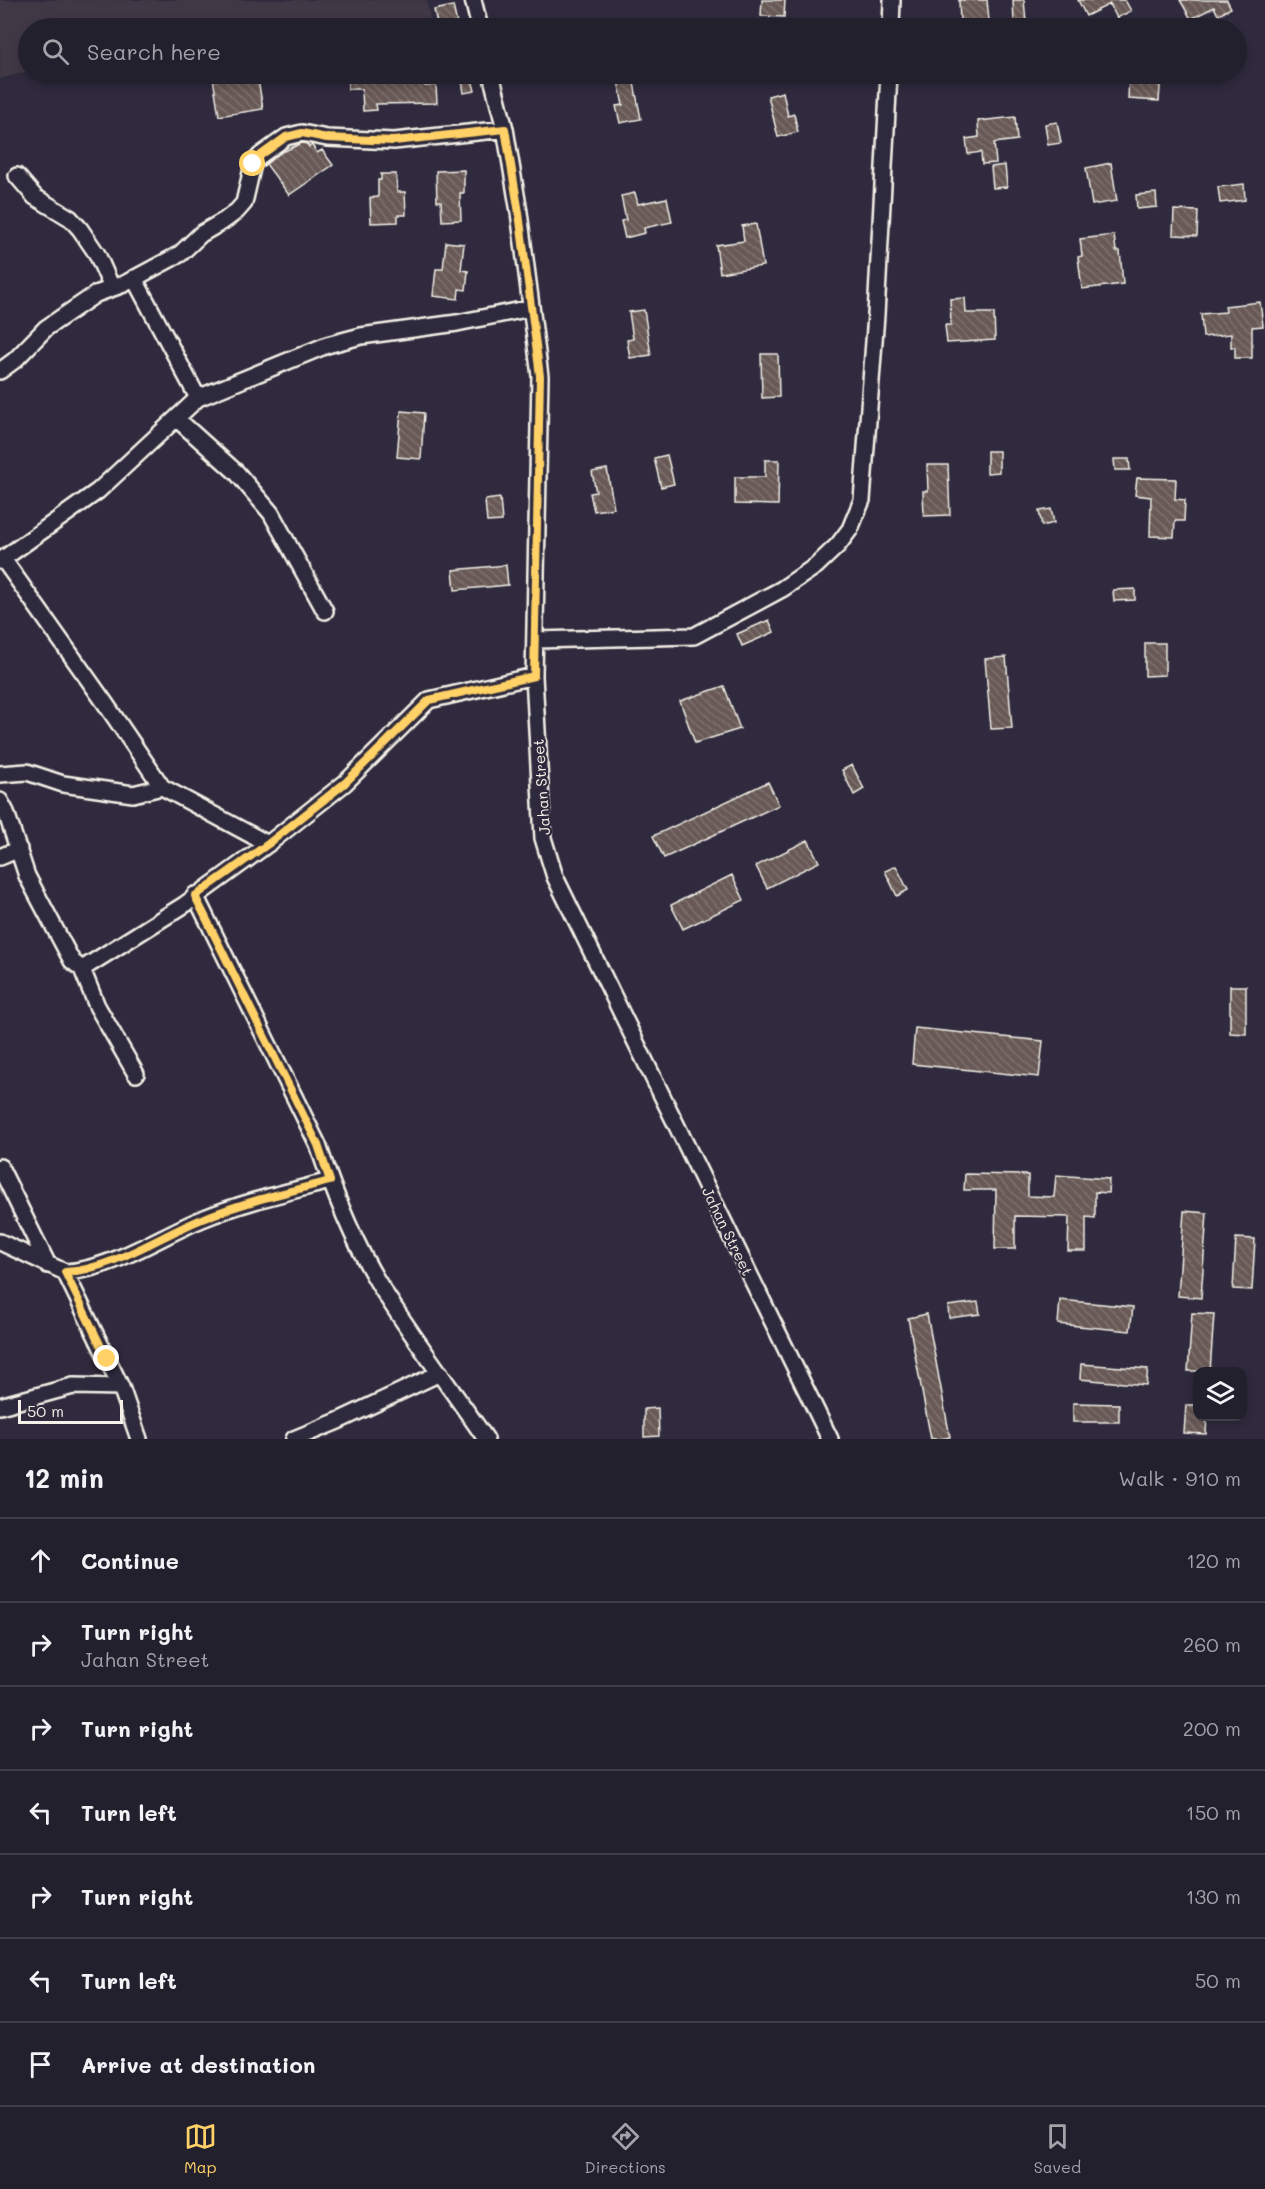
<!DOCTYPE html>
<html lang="en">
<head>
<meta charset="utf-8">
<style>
  body { margin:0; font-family:Mali,sans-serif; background:#2b2836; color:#f1f3f6 }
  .controls { position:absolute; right:18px; bottom:18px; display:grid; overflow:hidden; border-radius:12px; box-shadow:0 3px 9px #0003 }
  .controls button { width:54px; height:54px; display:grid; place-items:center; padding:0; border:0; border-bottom:2px solid #403e4a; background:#23202e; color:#f1f3f6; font:30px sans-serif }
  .scale { position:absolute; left:18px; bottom:15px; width:105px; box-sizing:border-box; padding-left:6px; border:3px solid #f4f1e8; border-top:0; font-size:16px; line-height:21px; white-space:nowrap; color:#f4f1e8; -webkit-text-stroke:4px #2f2a3d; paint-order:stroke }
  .stop { position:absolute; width:18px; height:18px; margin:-14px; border:4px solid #ffd166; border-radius:50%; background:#fff }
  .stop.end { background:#ffd166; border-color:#fff; box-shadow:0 2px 6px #0008 }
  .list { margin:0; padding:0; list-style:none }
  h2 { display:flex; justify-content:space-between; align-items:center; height:78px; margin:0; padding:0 24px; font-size:26px }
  h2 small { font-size:20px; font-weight:400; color:#a3a3aa }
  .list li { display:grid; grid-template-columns:39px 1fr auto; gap:18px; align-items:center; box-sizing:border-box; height:84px; padding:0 24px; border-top:2px solid #403e4a }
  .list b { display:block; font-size:22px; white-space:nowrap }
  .list p { margin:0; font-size:20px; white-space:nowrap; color:#a3a3aa }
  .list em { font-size:20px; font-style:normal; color:#a3a3aa }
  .icon { flex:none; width:33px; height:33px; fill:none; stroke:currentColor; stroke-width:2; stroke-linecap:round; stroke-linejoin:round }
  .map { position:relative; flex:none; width:1265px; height:1439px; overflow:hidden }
  .search { position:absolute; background:#23202e; box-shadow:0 3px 9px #0003; left:18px; right:18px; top:18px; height:66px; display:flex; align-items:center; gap:15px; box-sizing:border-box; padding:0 21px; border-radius:33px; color:#a3a3aa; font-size:22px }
  .sheet { height:666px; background:#23202e }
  nav { display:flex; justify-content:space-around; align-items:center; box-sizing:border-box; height:84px; border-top:2px solid #403e4a; background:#23202e; font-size:16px; color:#a3a3aa }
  nav a { display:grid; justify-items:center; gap:3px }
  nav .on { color:#ffd166 }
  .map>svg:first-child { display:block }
  .built { fill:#403844 }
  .building { fill:url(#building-back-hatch); stroke:#f4f1e8; stroke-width:1.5 }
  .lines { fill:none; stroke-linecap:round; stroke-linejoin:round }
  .street-casing { stroke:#f4f1e8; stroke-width:20 }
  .street { stroke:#2f2a3d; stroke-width:15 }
  .route { stroke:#ffd166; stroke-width:8 }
  .labels { text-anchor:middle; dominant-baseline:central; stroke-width:4.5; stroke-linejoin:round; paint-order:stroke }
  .street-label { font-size:15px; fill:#f4f1e8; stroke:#2f2a3d }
</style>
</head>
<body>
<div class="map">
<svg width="1265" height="1439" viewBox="0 0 1265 1439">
  <defs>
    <pattern id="building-back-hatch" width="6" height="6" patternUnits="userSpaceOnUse" patternTransform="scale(1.5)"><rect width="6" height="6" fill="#675956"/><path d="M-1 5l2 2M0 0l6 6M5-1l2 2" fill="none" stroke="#7d716e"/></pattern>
  </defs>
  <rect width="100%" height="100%" fill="#2f2a3d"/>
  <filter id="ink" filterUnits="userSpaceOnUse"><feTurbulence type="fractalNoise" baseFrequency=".0167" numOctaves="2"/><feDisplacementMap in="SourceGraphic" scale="12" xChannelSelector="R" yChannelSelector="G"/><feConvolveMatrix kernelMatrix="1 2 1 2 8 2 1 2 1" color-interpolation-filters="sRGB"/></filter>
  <g filter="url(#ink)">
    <path class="built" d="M0,0h426l7,28 -251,-1 -7,1h-147v43l-28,8z"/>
    <path class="building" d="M762,0h23l-1,17 -23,-1z
      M959,0h28l2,21 -29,1z
      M1013,0h11l2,22 -12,1z
      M1078,0h47l6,11 -14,7 -7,-14 -24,12z
      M1180,0h47l4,8 -13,7 -4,-8 -23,12z
      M453,6l5,22h-20l-4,-18z
      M239,74h18l6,35 -44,7 -6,-38z
      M348,74h77v12l11,-1 1,18 -61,1 1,6 -14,1 -1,-22h-14z
      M1129,74h32l-2,27 -31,-2z
      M633,78l8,41 -21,4 -4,-17 7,-1 -5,-24z
      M472,79l3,12 -11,2 -2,-12z
      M783,92l5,24 6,-2 4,18 -20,5 -10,-41z
      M1015,117l2,23 -23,3 2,20 -14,1 -1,-12 -13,2 -2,-15 13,-2 -1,-16z
      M1057,122l4,21 -13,2 -3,-21z
      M302,143l5,1 2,3 3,-2 5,8 5,-3 11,15 -44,30 -23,-31 14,-11z
      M1111,163l6,38 -25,4 -6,-37z
      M1005,165l2,22 -14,1 -2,-21z
      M464,170v23h-4l1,27 -19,1 -1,-20h-4l-1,-30z
      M381,174h15l1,18h8l1,23h-8v7l-27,1 -1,-25 8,-1v-17h3z
      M1244,184l1,16 -25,3 -2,-16z
      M635,193l3,11 29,-6 5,24 -28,6 1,5 -20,5 -4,-17 5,-1 -5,-24z
      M1156,193l1,14 -20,2 -1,-14z
      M1174,210l24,1 -1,25 -24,-1z
      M756,224l7,42 -43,7 -4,-28 28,-4 -2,-15z
      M1114,235l2,16h4l3,33 -41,5 -4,-32 4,-1 -2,-17z
      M446,242l18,2 -3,26 7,1 -2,19 -7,-1 -1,10 -25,-3 3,-27h7z
      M965,298l1,15h28l1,27 -48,3 -2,-18h6l-1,-26z
      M1260,302l3,24 -11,1v31h-17v-11h-4v-13l-28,3 -2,-23 25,-2 -1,-6z
      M644,310l7,45 -21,3 -3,-18 6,-1 -4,-27z
      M761,354h17l1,43 -17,1z
      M401,411l23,2 -3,46 -24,-2z
      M987,451h12v21l-12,1z
      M667,455l7,29 -13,3 -7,-29z
      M1114,459h15l1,11h-15z
      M765,460h14l-1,45 -43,-1v-27h30z
      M927,465h21l2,50 -26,1 -1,-25h5z
      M607,469l7,39 -20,3 -4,-18 6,-1 -4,-20z
      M1137,478l39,1 -1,20 10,1 -1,21h-9l-1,16 -24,-1 1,-39 -16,-2z
      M500,498l2,23 -15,1 -2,-22z
      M1051,509l3,14 -12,3 -3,-15z
      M506,565l2,20 -53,5 -2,-20z
      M1135,589v11l-21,1 -1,-11z
      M769,620l5,12 -32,14 -5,-12z
      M1145,643h20v32l-20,1z
      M1006,657l6,71 -21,1 -6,-70z
      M724,686l16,43 -45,14 -15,-42z
      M852,765l12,24 -10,6 -12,-25z
      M768,782l11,23 -115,53 -11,-22z
      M808,840l11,22 -52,26 -11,-22z
      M896,866l12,24 -11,6 -12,-25z
      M732,875l12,25 -61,29 -12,-24z
      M1230,986h16v48l-16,-1z
      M915,1028l128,13 -4,36 -127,-13z
      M965,1174l63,1v21l26,1 2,-22 53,4 -1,14 -13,-1v26l-9,-1v34h-18l1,-34 -54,-1v33h-20l1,-59h-32z
      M1184,1211l23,2 -6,85 -23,-2z
      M1236,1238l19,1 -3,51 -19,-1z
      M1060,1300l73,7 -3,24 -72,-7z
      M978,1302l2,12 -31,4 -1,-12z
      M1192,1313l22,1 -4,57h-22z
      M927,1314l23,123 -9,2h-10l-23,-121z
      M1081,1364l67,5 -2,16 -66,-6z
      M1073,1403l46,1v18h-46z
      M1186,1405h11v11h10l-1,18 -22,-1z
      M658,1408l1,28 -15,1v-28z"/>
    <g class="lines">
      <g class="street-casing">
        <path id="street" d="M473,0l7,28
          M891,28l1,-28
          M491,74l14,55 14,83 21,164 -6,300 9,162 12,39 275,562
          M17,176l18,21 35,21 10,11 17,25 15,34
          M134,278l64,120
          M0,371l15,-11 31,-32 50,-34 28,-10 56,-30 21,-20 24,-14 12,-9 7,-8 9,-39 8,-9 25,-18 16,-4 25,5 67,3 111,-12
          M177,419l60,54 34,40 54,98
          M3,559l102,144 57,84 106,57
          M0,561l98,-70 100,-93 129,-53 34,-9 96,-13 74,-15
          M536,640l158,-4 88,-47 34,-23 22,-21 12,-16 12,-29 14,-185 13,-241
          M0,774l27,-2 36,12 70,10 29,-7
          M0,801l6,11 21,64 45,85 10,8 15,37 39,68
          M0,857l19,-8
          M195,895l123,250c16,48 35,96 61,139 33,53 71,103 107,155
          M82,969l102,-64 84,-61 77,-61 84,-83 105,-24
          M0,1167l48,98
          M0,1242l65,30c46,-2 95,-36 137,-53 41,-17 86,-27 128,-38
          M65,1272l56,115 18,52
          M0,1406l73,-20 48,1
          M294,1439l44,-18 102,-48"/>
      </g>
      <use href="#street" class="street"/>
    </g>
  </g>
  <g class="lines" filter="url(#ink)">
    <path class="route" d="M107,1359l-42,-87c46,-2 95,-36 137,-53 41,-17 86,-27 128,-38l-12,-36 -123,-249 73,-52 77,-61 84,-83 105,-24 6,-300 -21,-163 -14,-84 -111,12 -67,-3 -25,-5 -16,4 -25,18 -8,9"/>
  </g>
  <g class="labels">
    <g class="street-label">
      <text transform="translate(541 787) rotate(-94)">Jahan Street</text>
      <text transform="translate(728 1231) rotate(64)">Jahan Street</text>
    </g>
  </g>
</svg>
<div class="controls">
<button><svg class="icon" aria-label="layers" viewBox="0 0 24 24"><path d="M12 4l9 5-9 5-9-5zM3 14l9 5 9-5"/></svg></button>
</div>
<div class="scale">50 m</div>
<div class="stop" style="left:253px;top:164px"></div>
<div class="stop end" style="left:107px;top:1359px"></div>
<div class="search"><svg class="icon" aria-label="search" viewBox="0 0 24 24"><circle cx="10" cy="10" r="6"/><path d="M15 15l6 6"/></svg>Search here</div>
</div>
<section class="sheet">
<h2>12 min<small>Walk · 910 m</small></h2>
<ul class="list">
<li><svg class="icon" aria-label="ahead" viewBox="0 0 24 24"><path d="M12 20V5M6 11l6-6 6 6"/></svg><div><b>Continue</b></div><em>120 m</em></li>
<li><svg class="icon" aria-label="right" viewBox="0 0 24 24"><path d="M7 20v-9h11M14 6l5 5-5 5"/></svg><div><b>Turn right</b><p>Jahan Street</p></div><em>260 m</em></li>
<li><svg class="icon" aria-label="right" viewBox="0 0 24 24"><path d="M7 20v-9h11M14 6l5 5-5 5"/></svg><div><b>Turn right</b></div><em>200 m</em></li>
<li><svg class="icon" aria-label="left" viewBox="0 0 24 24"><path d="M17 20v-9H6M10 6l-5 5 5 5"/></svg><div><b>Turn left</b></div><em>150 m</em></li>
<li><svg class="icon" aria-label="right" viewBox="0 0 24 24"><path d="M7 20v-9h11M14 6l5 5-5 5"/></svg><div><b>Turn right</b></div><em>130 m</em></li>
<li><svg class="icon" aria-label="left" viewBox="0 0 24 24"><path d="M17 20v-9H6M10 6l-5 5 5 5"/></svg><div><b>Turn left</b></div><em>50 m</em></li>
<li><svg class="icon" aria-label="arrive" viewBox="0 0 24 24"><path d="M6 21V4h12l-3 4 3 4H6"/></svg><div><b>Arrive at destination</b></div></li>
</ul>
</section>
<nav>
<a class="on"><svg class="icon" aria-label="map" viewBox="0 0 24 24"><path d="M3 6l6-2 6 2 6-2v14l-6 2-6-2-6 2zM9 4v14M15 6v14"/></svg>Map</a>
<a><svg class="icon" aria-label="directions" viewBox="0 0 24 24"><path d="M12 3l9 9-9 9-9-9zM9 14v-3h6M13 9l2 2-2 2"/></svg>Directions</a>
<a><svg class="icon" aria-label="saved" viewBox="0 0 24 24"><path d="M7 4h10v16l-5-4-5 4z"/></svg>Saved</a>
</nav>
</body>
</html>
